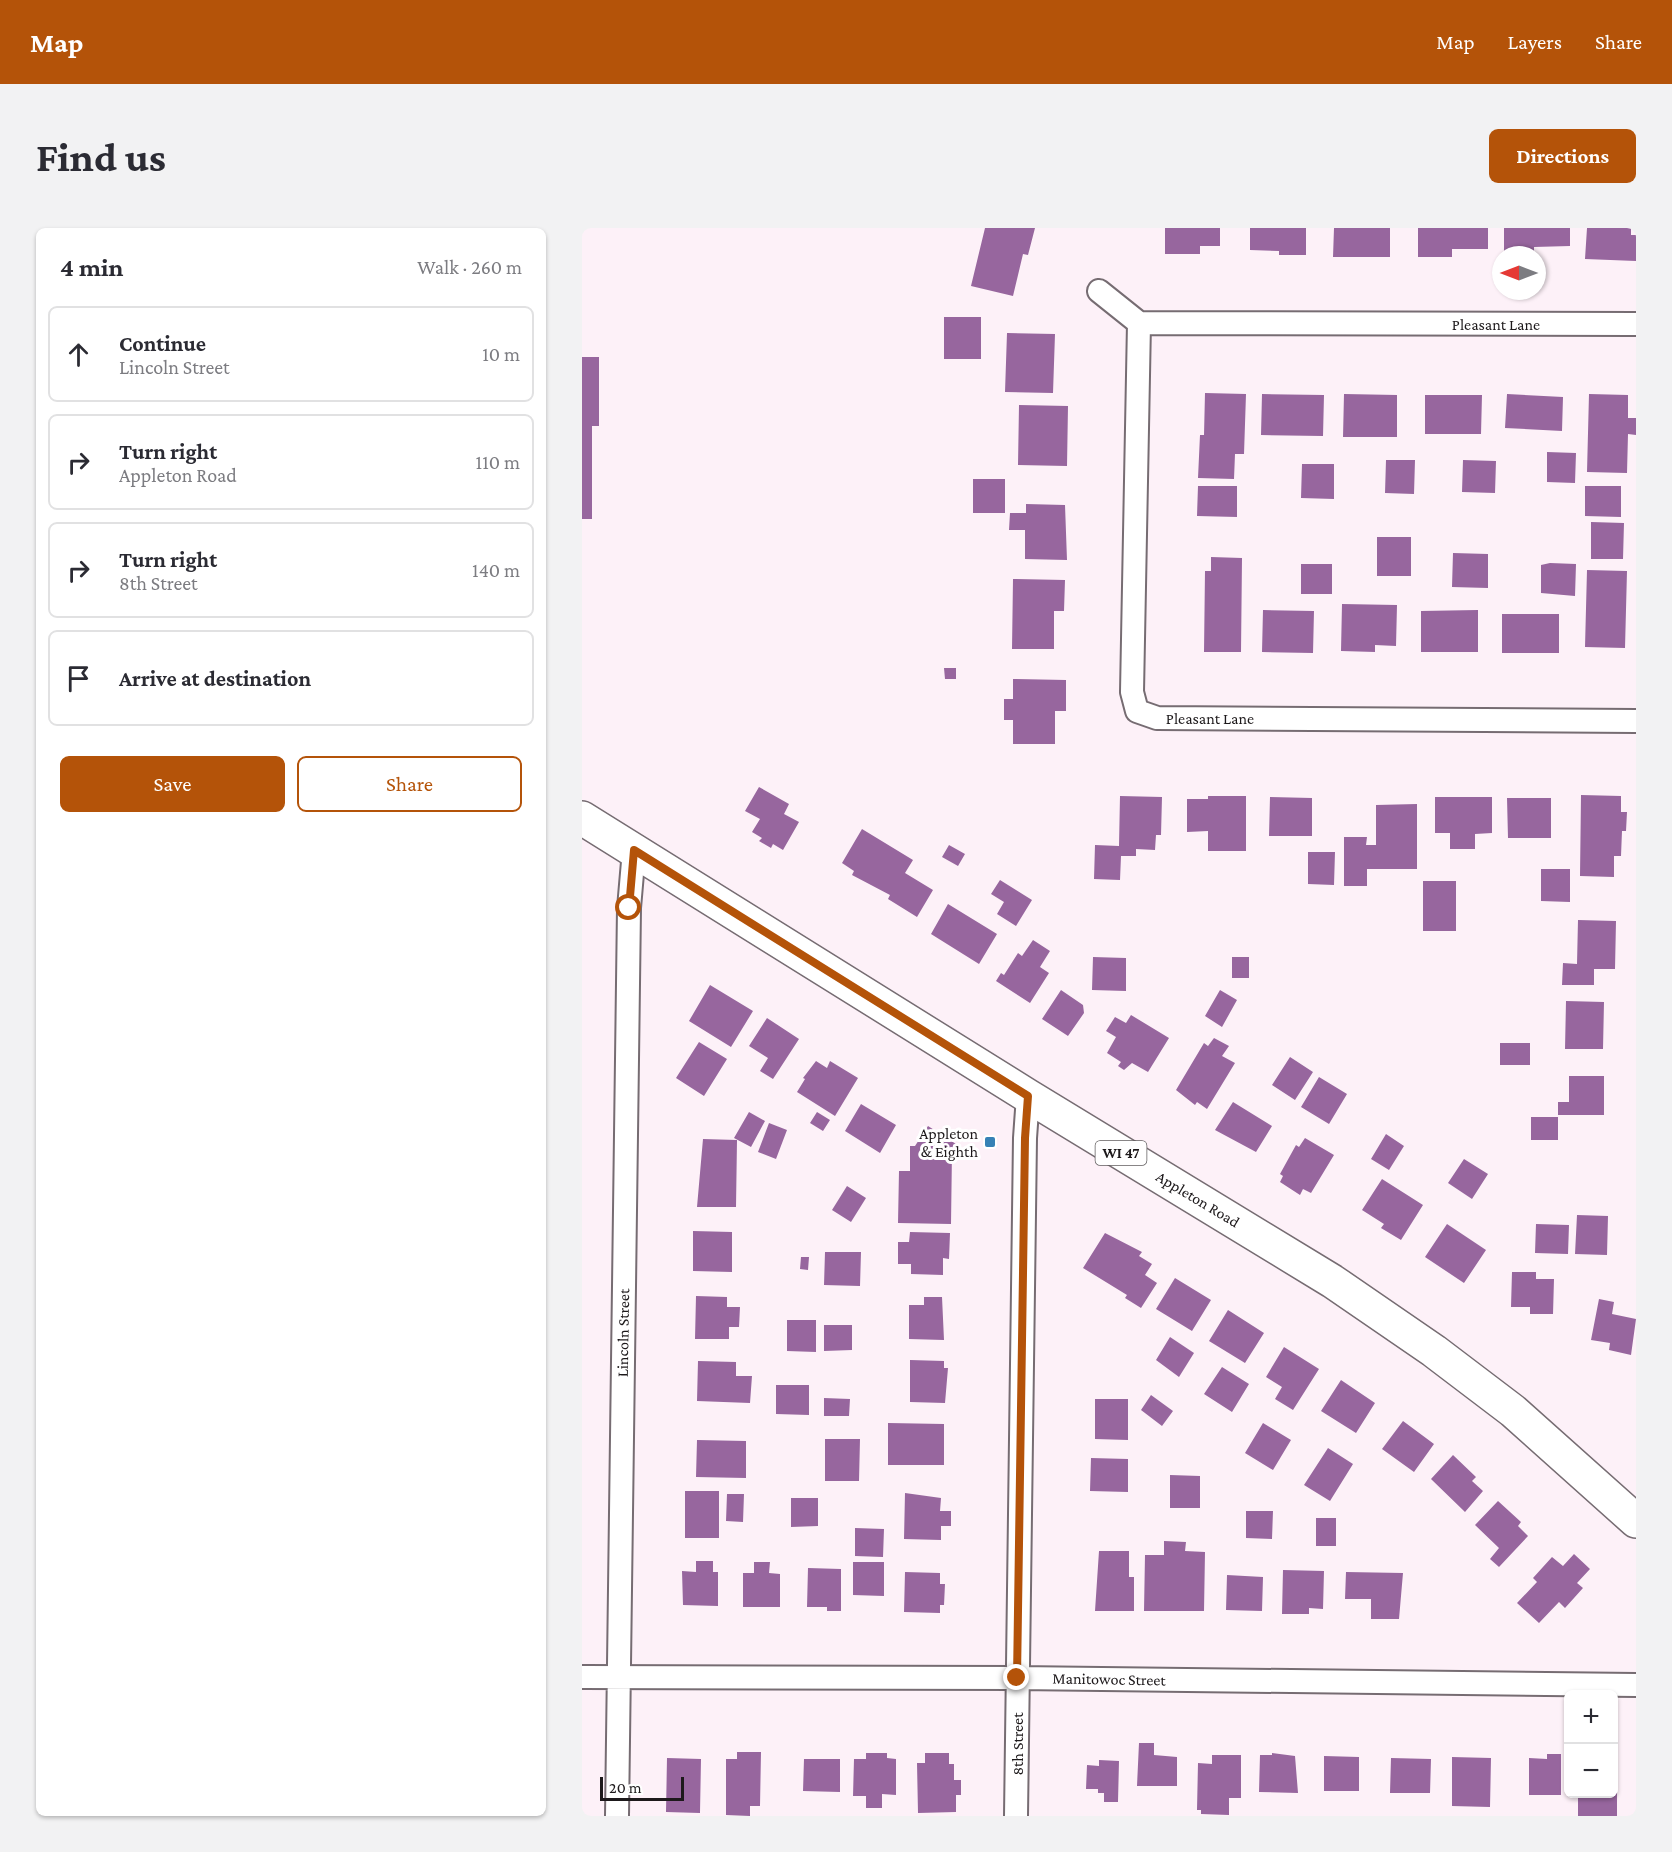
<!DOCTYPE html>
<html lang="en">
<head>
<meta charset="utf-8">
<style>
  body { margin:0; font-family:"Crimson Pro",serif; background:#f2f2f3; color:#2b2b33 }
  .controls { position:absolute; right:18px; bottom:18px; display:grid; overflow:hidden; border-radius:9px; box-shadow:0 2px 4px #0004 }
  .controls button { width:54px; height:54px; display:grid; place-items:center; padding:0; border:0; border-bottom:2px solid #e1e1e2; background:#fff; color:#2b2b33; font:30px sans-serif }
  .compass { position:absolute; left:910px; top:18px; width:54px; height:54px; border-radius:50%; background:#fff; box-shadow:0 2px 4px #0004; rotate:270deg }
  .scale { position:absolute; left:18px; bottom:15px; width:84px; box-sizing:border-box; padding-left:6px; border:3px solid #1d191b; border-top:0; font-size:16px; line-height:21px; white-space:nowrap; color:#1d191b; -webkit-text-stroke:4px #fff; paint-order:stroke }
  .stop { position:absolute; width:18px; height:18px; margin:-14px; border:4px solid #b45309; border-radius:50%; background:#fff }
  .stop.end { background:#b45309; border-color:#fff; box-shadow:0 2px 6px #0008 }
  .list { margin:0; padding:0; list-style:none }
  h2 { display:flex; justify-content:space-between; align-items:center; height:78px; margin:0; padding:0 24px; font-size:26px }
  h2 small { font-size:20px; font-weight:400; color:#7c7c81 }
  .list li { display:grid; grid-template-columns:39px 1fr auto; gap:18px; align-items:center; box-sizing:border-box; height:96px; margin:0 12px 12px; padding:0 12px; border:2px solid #e1e1e2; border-radius:9px }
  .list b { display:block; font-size:22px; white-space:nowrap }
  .list p { margin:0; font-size:20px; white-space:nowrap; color:#7c7c81 }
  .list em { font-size:20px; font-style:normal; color:#7c7c81 }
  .actions { display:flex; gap:12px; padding:18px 24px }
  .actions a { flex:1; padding:14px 0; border:2px solid #b45309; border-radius:9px; text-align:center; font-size:21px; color:#b45309 }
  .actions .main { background:#b45309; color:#fff }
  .icon { flex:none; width:33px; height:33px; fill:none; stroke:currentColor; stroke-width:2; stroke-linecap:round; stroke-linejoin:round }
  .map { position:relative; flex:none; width:1054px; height:1588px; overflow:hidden; border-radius:9px }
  header { display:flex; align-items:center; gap:36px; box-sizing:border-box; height:84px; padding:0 30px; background:#b45309; color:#fff }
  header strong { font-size:28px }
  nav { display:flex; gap:33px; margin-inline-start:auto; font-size:21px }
  .intro { display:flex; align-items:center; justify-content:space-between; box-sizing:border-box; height:144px; padding:0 36px }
  h1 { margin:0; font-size:42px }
  .button { padding:15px 27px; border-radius:9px; background:#b45309; color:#fff; font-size:21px; font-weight:700 }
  main { display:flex; gap:36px; padding:0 36px }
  aside { flex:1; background:#fff; border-radius:9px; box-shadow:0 2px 4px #0004 }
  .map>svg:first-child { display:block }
  .building { fill:#97669e }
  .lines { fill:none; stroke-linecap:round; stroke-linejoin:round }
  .minor-casing { stroke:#766c72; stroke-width:26 }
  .primary-casing { stroke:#766c72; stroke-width:36 }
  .minor { stroke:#fff; stroke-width:22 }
  .primary { stroke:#fff; stroke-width:33 }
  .route { stroke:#b45309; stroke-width:8 }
  .poi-dot { fill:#3681b5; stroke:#fff; stroke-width:2 }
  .labels { text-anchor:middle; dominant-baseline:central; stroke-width:6; stroke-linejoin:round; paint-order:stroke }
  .shield { fill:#fff; stroke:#615e5f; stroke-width:1.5 }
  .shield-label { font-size:15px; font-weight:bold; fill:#1d191b }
  .street-label { font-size:16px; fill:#1d191b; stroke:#fff }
  .poi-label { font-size:16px; fill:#1d191b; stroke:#fff; text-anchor:end }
</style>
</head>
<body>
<header>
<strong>Map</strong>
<nav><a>Map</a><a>Layers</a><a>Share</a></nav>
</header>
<div class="intro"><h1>Find us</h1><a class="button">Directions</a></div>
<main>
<aside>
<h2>4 min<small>Walk · 260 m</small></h2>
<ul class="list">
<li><svg class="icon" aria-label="ahead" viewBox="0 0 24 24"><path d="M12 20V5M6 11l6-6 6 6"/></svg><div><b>Continue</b><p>Lincoln Street</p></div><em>10 m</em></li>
<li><svg class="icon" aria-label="right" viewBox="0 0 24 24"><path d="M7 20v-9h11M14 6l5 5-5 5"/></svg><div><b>Turn right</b><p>Appleton Road</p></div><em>110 m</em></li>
<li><svg class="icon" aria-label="right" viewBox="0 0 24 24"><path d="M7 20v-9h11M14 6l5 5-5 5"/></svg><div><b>Turn right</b><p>8th Street</p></div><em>140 m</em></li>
<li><svg class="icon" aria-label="arrive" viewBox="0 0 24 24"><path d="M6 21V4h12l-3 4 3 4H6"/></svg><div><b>Arrive at destination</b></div></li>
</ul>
<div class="actions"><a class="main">Save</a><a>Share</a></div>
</aside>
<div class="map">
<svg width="1054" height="1588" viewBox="0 0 1054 1588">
  <rect width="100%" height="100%" fill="#fdf1f8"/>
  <path class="building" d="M403,0h50l-7,27 -5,-1 -10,42 -42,-10z
    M583,0h55v18h-20v8h-35z
    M668,0h56v27h-27v-4l-29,-1z
    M752,0h56v29h-57z
    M836,0h70v21h-36v8h-34z
    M922,0h66v18l-36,1v8h-30z
    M1005,0h44v7h5v26l-51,-2z
    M362,89h37v42h-37z
    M425,105l48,1 -2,59 -48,-1z
    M0,129h17v69h-7v93h-10z
    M623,165l41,1 -2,60h-9l-1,25 -36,-1 2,-43h4z
    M680,166l62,1 -1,41 -62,-1z
    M762,166l53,1v42h-54z
    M925,166l56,3 -1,34 -57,-3z
    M1007,166l39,1v23h8v17l-8,-1 -1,39 -40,-1z
    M843,167h57l-1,39h-56z
    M437,177l49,1 -1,60 -49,-1z
    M965,224l29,1 -1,30 -28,-1z
    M804,232h29l-1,34 -29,-1z
    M881,232l33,1 -1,32 -33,-1z
    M720,236h32v35l-33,-1z
    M391,251h32v34h-32z
    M616,258h39v31l-40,-1z
    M1003,258h36v31l-36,-1z
    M444,276l39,1 2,55 -42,-1v-29h-16l1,-17h16z
    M1009,294l33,1 -1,36h-32z
    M795,309h34v39h-34z
    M871,325l35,1v34l-36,-1z
    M629,329l31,1 -1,94h-37l1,-81h6z
    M968,335l26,1 -1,32 -34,-3v-28z
    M719,336h31v30h-31z
    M1005,342l40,1 -2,77 -40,-1z
    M431,351l52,1 -1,31h-10v38h-42z
    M760,376l55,1 -1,41 -21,-1v7l-34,-1z
    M681,382l51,1 -1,42 -51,-1z
    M896,382v42h-57v-41z
    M920,386h57v39h-57z
    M362,440h12v11h-11z
    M431,451l53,1v31h-11v33h-42v-24h-9v-21h9z
    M177,559l30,17 -5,10 15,8 -16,28 -10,-6 -2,4 -12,-7 3,-3 -10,-6 8,-13 -15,-8z
    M999,567l40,1v16h6l-1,19h-4l-1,25h-7v21l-34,-1z
    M538,568l42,1 -1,38h-5l-1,15 -19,-1v7h-15l-1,24 -26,-1 1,-34 24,1z
    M626,568h38v55h-38v-20l-21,1v-33h21z
    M688,569l42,1v38h-43z
    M853,569h57v36l-17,1v15h-25v-16h-15z
    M925,570h44v40h-43z
    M835,576v65h-50v17h-23v-49h23l-1,8h10v-40z
    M280,601l51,31 -8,13 28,17 -16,27 -29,-18 2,-4 -38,-20 2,-4 -12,-8z
    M367,617l16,9 -7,12 -16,-9z
    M726,624h27l-1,33 -26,-1z
    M959,641h29v33l-29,-1z
    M418,652l32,20 -16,26 -19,-12 7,-12 -13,-8z
    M841,653h33v50h-33z
    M366,676l49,30 -18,30 -48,-30z
    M996,692l38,1 -1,48h-21v16h-32l1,-22 14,1z
    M451,712l17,11 -10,16 9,6 -19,30 -34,-22 5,-8 3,2 14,-22 4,3z
    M511,729l33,1v33l-34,-1z
    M650,729h17v21h-17z
    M128,757l43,26 -22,36 -42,-26z
    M479,762l22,15 1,8 -16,23 -26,-17z
    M638,762l17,10 -15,27 -17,-11z
    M984,773l38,1 -1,47h-38z
    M549,787l38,23 -21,34 -16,-9 -8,7 -6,-4 3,-4 -14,-9 9,-16 -10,-6 9,-14 11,6z
    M185,790l32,21 -26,40 -13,-8 8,-13 -19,-12z
    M632,810l15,8 -7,10 13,7 -28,46 -10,-7 -2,3 -19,-15 28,-47 4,3z
    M117,814l28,17 -23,37 -28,-18z
    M918,815h30v22h-30z
    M708,829l23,15 -18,28 -23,-15z
    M234,833l11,7 3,-7 28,17 -23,38 -38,-24 8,-13 -2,-1z
    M987,848h35v39h-46v-13h11z
    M737,849l28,17 -18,30 -28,-17z
    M651,874l39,24 -16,26 -41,-22z
    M279,876l35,21 -16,28 -35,-22z
    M167,884l16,9 -14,26 -17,-9z
    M235,884l13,8 -7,11 -13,-8z
    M949,889h27v23h-27z
    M187,895l18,7 -11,29 -18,-7z
    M346,898l28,18 -4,7 -1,73 -53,-1 1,-52h11v-25h5z
    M804,906l18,12 -15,24 -18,-11z
    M723,910l29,17 -23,38 -8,-4 -3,6 -20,-13 3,-6 -3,-2 16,-29 3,2z
    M121,911l34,1 -1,67h-39z
    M882,931l24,15 -16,25 -24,-16z
    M800,951l41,26 -22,35 -20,-12 3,-4 -22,-14z
    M265,958l19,12 -15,24 -19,-12z
    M995,987l31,1 -1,39 -32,-1z
    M865,996l39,26 -22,33 -39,-26z
    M954,996l33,1 -1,29 -33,-1z
    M111,1003l39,1v40l-39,-1z
    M328,1004l40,1 -1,26 -6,-1v17l-32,-1v-10h-13v-22h11z
    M523,1005l37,19 -3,4 13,8 -7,11 12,8 -16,25 -16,-10 2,-3 -44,-27z
    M243,1024h36l-1,34 -36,-1z
    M219,1029h8l-1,13 -8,-1z
    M930,1044h24v7h18l-1,35h-23v-7h-19z
    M593,1050l36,22 -19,31 -36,-22z
    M114,1068l31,1v10h13l-1,20h-10v12h-34z
    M342,1069h18l2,43 -35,-1v-34h15z
    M1017,1071l15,3 -2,12 24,5 -5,36 -22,-5 1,-7 -19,-3z
    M646,1082l36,23 -19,30 -36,-22z
    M205,1092h29v32l-29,-1z
    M242,1097h28v25l-28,1z
    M588,1109l24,16 -15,24 -23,-17z
    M702,1119l35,22 -26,41 -18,-11 7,-12 -16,-10z
    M328,1132l34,1v7h4l-3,35 -35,-1z
    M116,1133l38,1v14h16l-2,27 -53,-2z
    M640,1139l27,17 -17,28 -28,-18z
    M759,1152l34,23 -19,30 -35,-22z
    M194,1157h33v30l-33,-1z
    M569,1167l22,16 -11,15 -21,-16z
    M242,1170l26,1 -1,17h-25z
    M513,1171h33v41l-33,-1z
    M821,1193l31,23 -20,28 -32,-23z
    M306,1195l56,1v41h-56z
    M681,1195l28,17 -18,30 -28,-17z
    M243,1211h35l-1,42h-34z
    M115,1212l49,1v37l-50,-1z
    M746,1220l25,16 -23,37 -26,-16z
    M871,1227l23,22 -4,4 11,10 -18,21 -34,-33z
    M509,1230l37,1v33l-38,-1z
    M588,1247l30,1v32h-30z
    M103,1263h34v47h-34z
    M323,1265l36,5 -1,13h11v15h-10v14l-37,-1z
    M145,1266h17l-1,28 -17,-1z
    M209,1270h27v28l-27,1z
    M916,1273l23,21 -3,4 10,10 -29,31 -9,-8 9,-11 -24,-23z
    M664,1283h27l-1,28 -26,-1z
    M734,1290h20v28h-20z
    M273,1300l29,1 -1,28 -28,-1z
    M582,1313l22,1 -1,9 20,1 -1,59h-60l1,-56h19z
    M517,1323h30v26h5v34h-39z
    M992,1326l16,15 -13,14 6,5 -18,20 -6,-6 -20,21 -22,-20 20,-21 -4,-4 19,-21 11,9z
    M114,1333h17v11h5v34l-35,-1 -1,-34 14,1z
    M172,1334h16l-1,11 11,1v33h-37v-34h11z
    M271,1334h31v34l-31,-1z
    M226,1340l33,1v42h-14v-4h-20z
    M701,1342l41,1 -1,38 -14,-1v6h-27z
    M323,1344l35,1v11h5l-1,21h-4v8l-36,-1z
    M764,1344l57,1 -4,46h-28v-20h-26z
    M645,1347l36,2 -1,34 -36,-1z
    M557,1515h15v12l23,2v29h-40z
    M155,1524h24l-1,54h-10v10l-24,-1v-56h11z
    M1032,1524h3v64h-39v-22h36z
    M284,1525h21v5l9,1v36l-14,-1v14h-16v-12h-13l1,-37h12z
    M343,1525h24v11h5v16h7v15h-5v17l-38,1 -1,-50h8z
    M690,1525l23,3 3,37 -39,-1 1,-37h12z
    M965,1526h14v41h-32v-37l18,1z
    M630,1527h29v43h-12v17l-28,-1v-4h-4l1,-47 14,1z
    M742,1528l35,1v34h-35z
    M870,1529l39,1 -1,49 -38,-1z
    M85,1530l34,1 -1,54 -34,-1z
    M809,1530l40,1 -1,34h-40z
    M222,1531h36v33l-37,-1z
    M517,1532l20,1 -1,41h-14v-9h-6v-4h-12l1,-24 12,1z"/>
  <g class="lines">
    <g class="minor-casing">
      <path id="minor" d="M517,63l40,32 497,1
        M557,95l-7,369 5,19 20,7 479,3
        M0,1449l435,1 619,7
        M35,1588l12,-908 5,-58
        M434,1588l9,-678 3,-42"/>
    </g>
    <g class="primary-casing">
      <path id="primary" d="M0,590l446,278 304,185 102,70 79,60 123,110"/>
    </g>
    <use href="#minor" class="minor"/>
    <use href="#primary" class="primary"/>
  </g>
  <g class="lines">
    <path class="route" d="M47,680l5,-58 394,246 -3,42 -8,540"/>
  </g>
  <rect class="poi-dot" x="402" y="908" width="12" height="12" rx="3"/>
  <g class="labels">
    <rect class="shield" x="513.5" y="913" width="51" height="24" rx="4.5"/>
    <g class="shield-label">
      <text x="539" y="925">WI 47</text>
    </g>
    <g class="street-label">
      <text x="914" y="96">Pleasant Lane</text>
      <text x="628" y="490">Pleasant Lane</text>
      <text transform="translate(616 971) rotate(31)">Appleton Road</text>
      <text transform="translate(41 1105) rotate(-89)">Lincoln Street</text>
      <text transform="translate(527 1451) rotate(1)">Manitowoc Street</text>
      <text transform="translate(435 1516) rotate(-90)">8th Street</text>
    </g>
    <g class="poi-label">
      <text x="396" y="905">Appleton<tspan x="396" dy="18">&amp; Eighth</tspan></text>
    </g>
  </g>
</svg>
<div class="controls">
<button>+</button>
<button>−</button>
</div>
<svg class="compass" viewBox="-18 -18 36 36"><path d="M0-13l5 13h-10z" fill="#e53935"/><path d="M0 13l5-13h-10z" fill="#7c7c81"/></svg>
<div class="scale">20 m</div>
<div class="stop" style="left:47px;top:680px"></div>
<div class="stop end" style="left:435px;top:1450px"></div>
</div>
</main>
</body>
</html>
